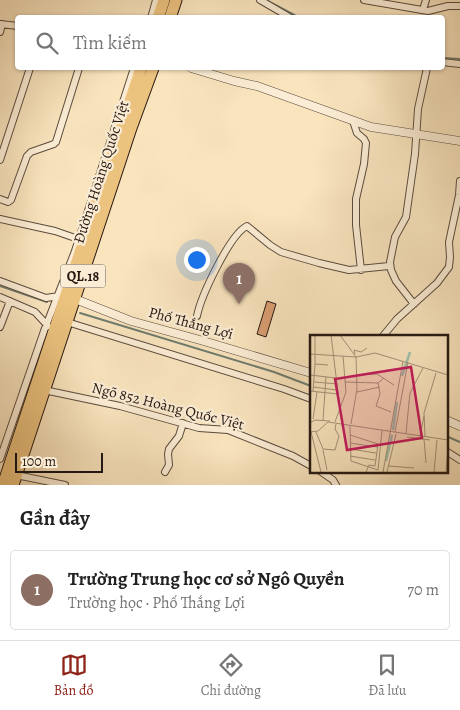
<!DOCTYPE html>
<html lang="vi">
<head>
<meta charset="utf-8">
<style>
  body { margin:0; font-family:Alegreya,serif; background:#f2f2f2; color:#222 }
  .scale { position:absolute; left:15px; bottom:12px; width:88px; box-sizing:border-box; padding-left:5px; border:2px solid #261812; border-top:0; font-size:14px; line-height:18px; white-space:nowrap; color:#261812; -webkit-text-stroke:4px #fbedd5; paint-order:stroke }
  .you { position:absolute; left:196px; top:259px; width:18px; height:18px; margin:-12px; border:4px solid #fff; border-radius:50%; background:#1a73e8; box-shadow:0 0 0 8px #1a73e833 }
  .badge { display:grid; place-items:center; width:32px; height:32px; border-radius:50%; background:#8f2418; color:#fff; font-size:16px; font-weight:700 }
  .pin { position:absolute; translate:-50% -41px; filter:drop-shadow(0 1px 2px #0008) }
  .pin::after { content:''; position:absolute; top:26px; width:18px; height:15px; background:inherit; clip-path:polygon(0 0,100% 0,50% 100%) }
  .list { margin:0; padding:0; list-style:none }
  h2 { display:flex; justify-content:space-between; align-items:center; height:65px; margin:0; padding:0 20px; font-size:21px }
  h2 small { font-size:16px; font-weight:400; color:#767676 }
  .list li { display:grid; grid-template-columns:32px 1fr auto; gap:15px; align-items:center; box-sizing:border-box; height:80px; margin:0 10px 10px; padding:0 10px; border:1px solid #e0e0e0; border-radius:5px }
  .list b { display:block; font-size:19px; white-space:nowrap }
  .list p { margin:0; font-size:16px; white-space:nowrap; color:#767676 }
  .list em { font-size:16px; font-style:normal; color:#767676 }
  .icon { flex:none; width:28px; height:28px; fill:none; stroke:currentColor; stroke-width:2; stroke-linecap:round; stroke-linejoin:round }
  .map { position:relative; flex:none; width:460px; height:485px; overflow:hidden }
  .search { position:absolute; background:#fff; box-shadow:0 1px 4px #0004; left:15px; right:15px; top:15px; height:55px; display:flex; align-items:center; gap:12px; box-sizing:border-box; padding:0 18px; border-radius:5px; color:#767676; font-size:19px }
  .sheet { height:155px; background:#fff }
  nav { display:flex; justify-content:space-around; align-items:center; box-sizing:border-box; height:70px; border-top:1px solid #e0e0e0; background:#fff; font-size:14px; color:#767676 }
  nav a { display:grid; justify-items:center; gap:2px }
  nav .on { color:#8f2418 }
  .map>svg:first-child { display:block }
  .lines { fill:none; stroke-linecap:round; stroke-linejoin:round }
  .stream { stroke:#6f7c6e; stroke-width:2 }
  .building { fill:#da9e73; stroke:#261812 }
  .minor-casing { stroke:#5b4b3d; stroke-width:8 }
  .tertiary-casing { stroke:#5b4b3d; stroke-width:9 }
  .trunk-casing { stroke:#261812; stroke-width:13 }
  .minor { stroke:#fbedd5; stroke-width:6 }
  .tertiary { stroke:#fbedd5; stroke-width:8 }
  .trunk { stroke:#ecc27f; stroke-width:11 }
  .labels { text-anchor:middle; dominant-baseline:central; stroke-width:4.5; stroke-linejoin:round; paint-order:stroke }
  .shield { fill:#fbedd5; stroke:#66584c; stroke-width:1 }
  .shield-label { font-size:14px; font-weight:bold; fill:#261812 }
  .street-label { font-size:15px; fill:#261812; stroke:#fbedd5 }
  .inset-river { fill:none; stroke:#9fbfac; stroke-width:2.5 }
  .inset-road { fill:none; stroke:#a59279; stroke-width:1 }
  .view { fill:#c2185b; fill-opacity:0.15; stroke:#c2185b; stroke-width:2.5 }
  .inset-edge { fill:none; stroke:#261812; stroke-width:2.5 }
</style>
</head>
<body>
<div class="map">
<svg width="460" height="485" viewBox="0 0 460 485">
  <rect width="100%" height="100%" fill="#f9e4be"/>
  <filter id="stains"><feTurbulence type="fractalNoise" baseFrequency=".004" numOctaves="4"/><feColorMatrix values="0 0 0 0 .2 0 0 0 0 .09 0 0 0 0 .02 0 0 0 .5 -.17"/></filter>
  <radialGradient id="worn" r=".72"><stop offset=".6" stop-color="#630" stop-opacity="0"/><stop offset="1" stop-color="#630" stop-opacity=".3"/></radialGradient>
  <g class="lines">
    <path class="stream" d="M266,0l34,18
      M442,58l18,1
      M0,286l47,16
      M80,313l194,59 37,14
      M446,436l14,6"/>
  </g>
  <path class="building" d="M267,301l9,3 -10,33 -9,-3z"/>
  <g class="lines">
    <g class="minor-casing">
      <path id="minor" d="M260,0l31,18
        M364,0l64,11 20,-5h12
        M423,10l3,-10
        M151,18l5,-18
        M0,24l18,2
        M0,32l2,-8
        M442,62l18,2
        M353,121l4,12 7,6 2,4 -2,21 -8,35v26l5,45
        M0,160l30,-92
        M0,199l8,3 3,-2 16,-44 4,-4 23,-8 2,-2 23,-74
        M0,219l55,12 26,9
        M0,281l46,17 13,-2
        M0,297l35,15 13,14
        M414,304l-18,-23 -5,-11 -1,-8 5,-25 11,-20 9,-63 3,-45 9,-41
        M197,316c4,-20 33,-82 50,-90l23,19 11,7 38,11 30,7 40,-4
        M67,322l217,67 27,10
        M0,327l10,-26
        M383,336l14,-17 40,-36 12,-16 1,-10 -1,-15 10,-47 1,-14
        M44,390l76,16 79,22 29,2 65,26 18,10
        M446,451l14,9
        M0,459l44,-128 31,-80 59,-183
        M320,471l13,9 3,5
        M165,472l4,-7 -1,-11 1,-5 10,-13 4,-13
        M16,475l49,10"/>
    </g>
    <g class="tertiary-casing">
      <path id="tertiary" d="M191,68l43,13 23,5 114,41 89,14
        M70,297l61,24 69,19 111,33
        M446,420l14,6"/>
    </g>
    <g class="trunk-casing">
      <path id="trunk" d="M158,18l6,-18
        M170,18l6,-18
        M3,485l138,-417
        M13,485l118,-357 22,-60"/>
    </g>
    <use href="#minor" class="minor"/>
    <use href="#tertiary" class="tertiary"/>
    <use href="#trunk" class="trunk"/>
  </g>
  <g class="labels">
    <rect class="shield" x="60.5" y="264.5" width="45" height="23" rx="4"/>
    <g class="shield-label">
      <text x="83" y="276">QL.18</text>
    </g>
    <g class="street-label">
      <text transform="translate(101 172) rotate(-72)">Đường Hoàng Quốc Việt</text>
      <text transform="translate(191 323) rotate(15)">Phố Thắng Lợi</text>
      <text transform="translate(168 406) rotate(14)">Ngõ 852 Hoàng Quốc Việt</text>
    </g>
  </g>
  <g transform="translate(310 335)">
    <rect width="138" height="138" fill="#f9e4be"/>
    <path class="inset-river" d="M92,41l8,-24M83,95l4,-28M76,126l6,-26"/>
    <path class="inset-road" d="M21,0l9,74M30,0l16,22 1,32 -6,35M0,19l46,3 19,-4 73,22M45,19l-1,-4 7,2 6,-4M5,29v-29M0,40l26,3M47,40l20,-1 17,11M4,47l24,2M35,47l33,1 6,-5M68,48l2,11 -4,12 15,6M3,52l24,3M0,56l28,3M3,56l2,-27 13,1M47,57l23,-5M3,84l4,-27M13,85l3,-43M25,87l11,-30 -3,-36M0,88l5,-3 15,1M40,91l1,35 27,9M0,97l8,-1 10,-9 120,18M1,97l10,40M6,97l7,17 12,1 4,-14 -4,-7 1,-5M85,97l13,-70M96,98l4,-40 13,-25M40,100l28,9 -3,22 -6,-1 -3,7M110,101l4,-20M97,102l23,3M115,102l-1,-24 12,-40M114,104l2,24M40,108l27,4M40,114l26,4M13,115l4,20M40,121l25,4M78,131l26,2M68,135l4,-39M73,137l20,-111M77,137l9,-38M124,137l3,-32M136,137l2,-24"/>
    <path class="view" d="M101,32l11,71 -75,12 -12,-71z"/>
    <rect width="138" height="138" class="inset-edge"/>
  </g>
  <rect width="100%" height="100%" filter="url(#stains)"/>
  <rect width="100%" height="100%" fill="url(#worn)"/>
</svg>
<div class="scale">100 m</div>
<div class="you"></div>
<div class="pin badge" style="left:239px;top:304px;background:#8d6e63">1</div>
<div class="search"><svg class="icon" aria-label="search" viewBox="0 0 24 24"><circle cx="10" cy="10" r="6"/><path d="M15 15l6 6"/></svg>Tìm kiếm</div>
</div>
<section class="sheet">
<h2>Gần đây<small></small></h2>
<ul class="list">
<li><span class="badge" style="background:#8d6e63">1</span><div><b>Trường Trung học cơ sở Ngô Quyền</b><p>Trường học · Phố Thắng Lợi</p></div><em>70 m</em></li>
</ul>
</section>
<nav>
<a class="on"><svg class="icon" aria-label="map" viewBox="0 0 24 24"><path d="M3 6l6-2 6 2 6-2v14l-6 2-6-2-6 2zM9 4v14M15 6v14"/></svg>Bản đồ</a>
<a><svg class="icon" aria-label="directions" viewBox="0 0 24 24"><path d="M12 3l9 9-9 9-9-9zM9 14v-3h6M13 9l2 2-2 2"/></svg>Chỉ đường</a>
<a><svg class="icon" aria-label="saved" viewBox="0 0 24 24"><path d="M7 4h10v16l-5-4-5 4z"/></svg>Đã lưu</a>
</nav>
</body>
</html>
